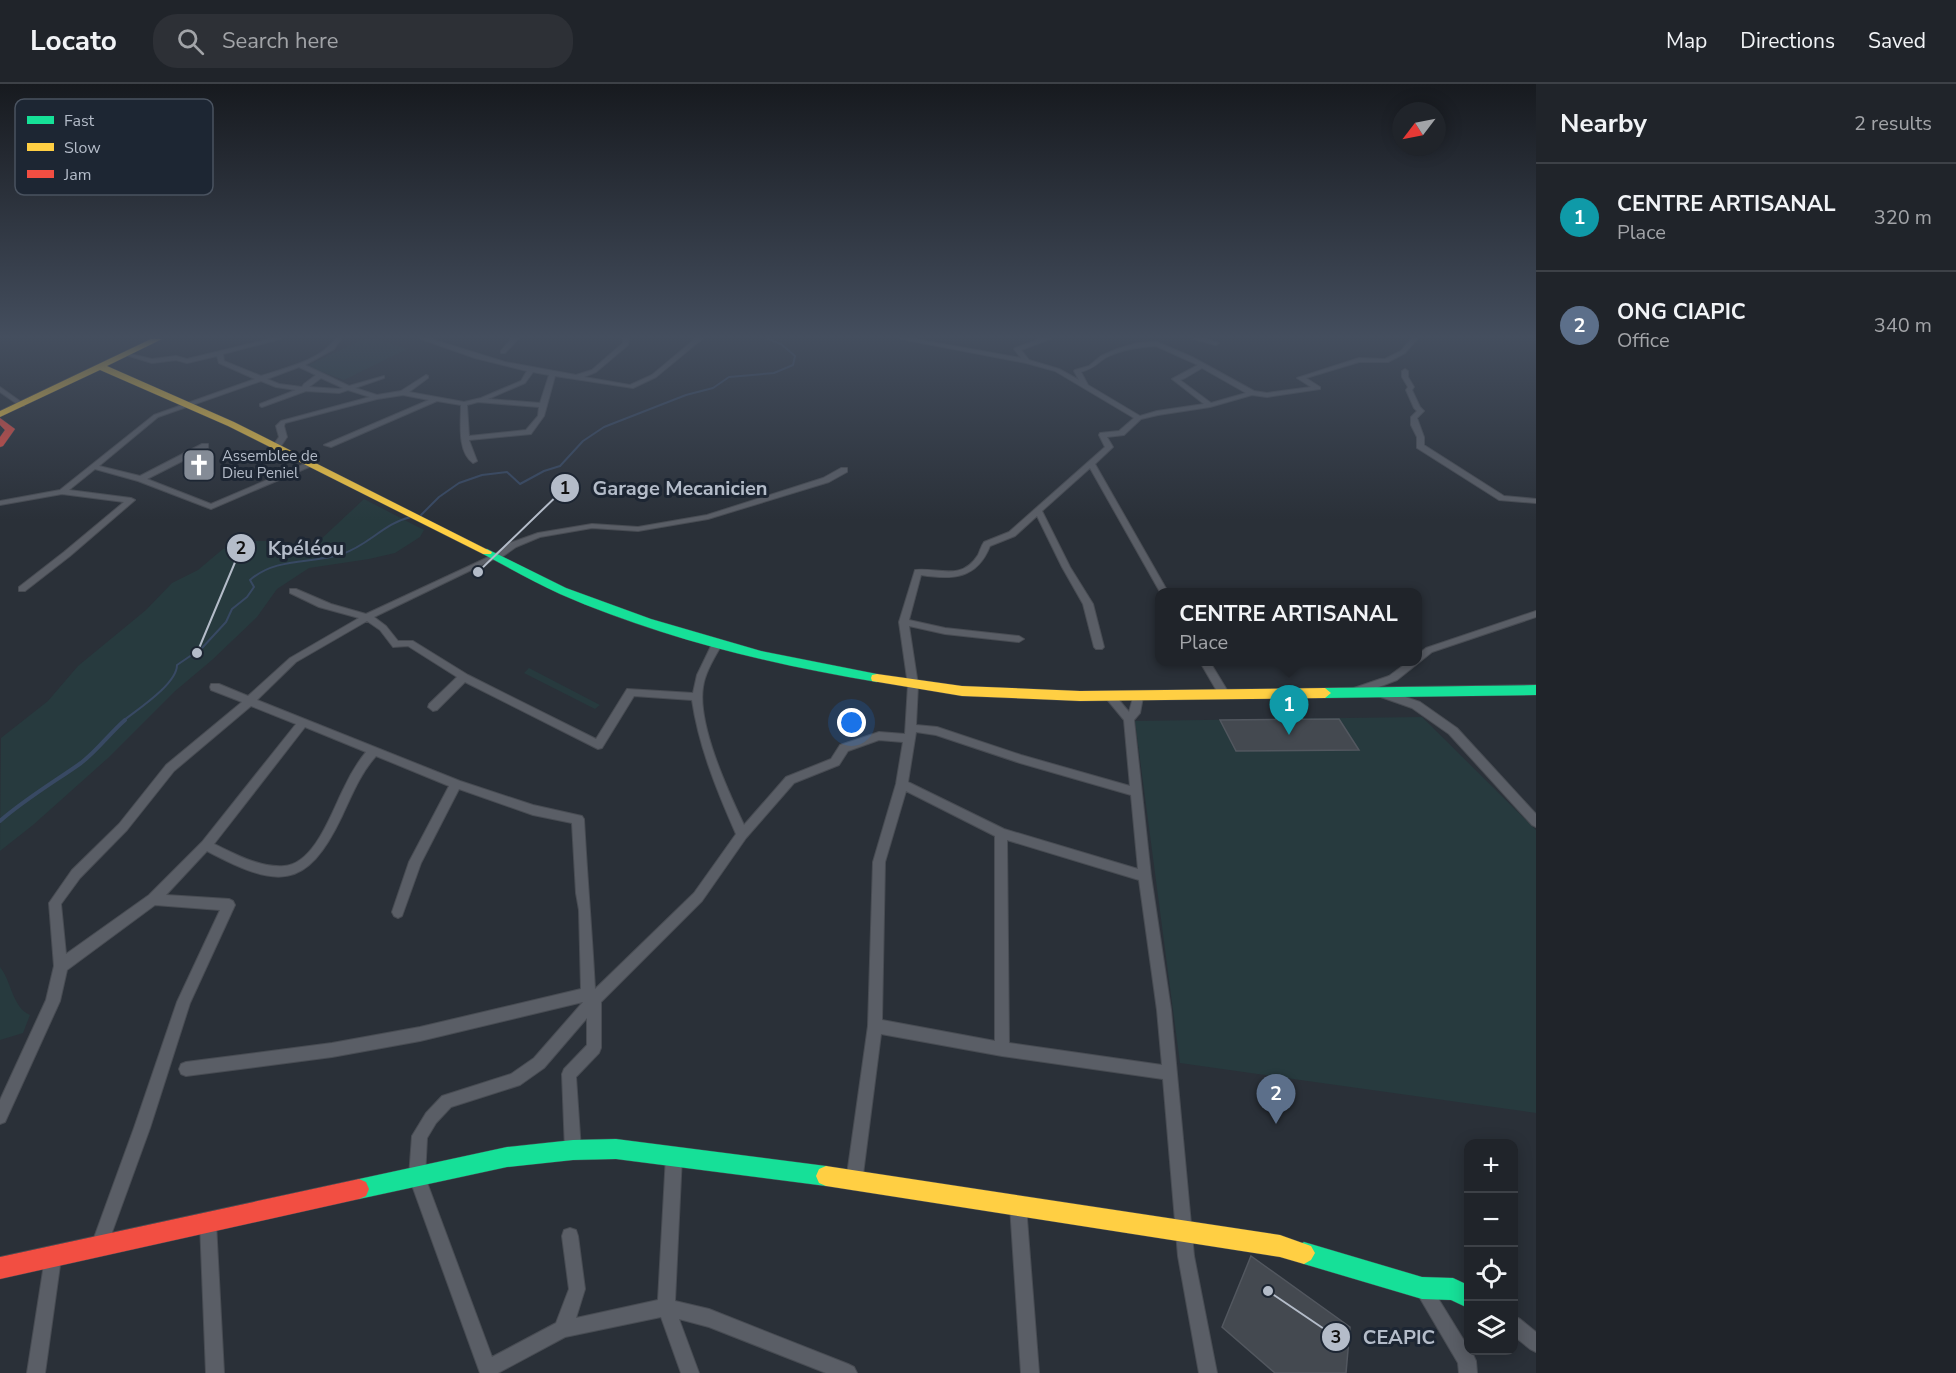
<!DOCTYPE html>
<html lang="en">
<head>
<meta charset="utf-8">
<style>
  body { margin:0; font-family:"Nunito Sans",sans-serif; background:#2d3036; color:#f1f3f6 }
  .controls { position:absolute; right:18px; bottom:18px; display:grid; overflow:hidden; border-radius:12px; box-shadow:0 3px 15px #0003 }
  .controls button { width:54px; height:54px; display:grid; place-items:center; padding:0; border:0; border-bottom:2px solid #3d4147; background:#20242a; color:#f1f3f6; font:30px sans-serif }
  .compass { position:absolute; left:1392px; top:18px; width:54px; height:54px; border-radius:50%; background:#20242a; box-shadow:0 3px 15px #0003; rotate:238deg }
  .you { position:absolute; left:852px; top:639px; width:21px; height:21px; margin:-15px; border:4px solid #fff; border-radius:50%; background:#1a73e8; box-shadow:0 0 0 9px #1a73e833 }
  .badge { display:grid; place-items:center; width:39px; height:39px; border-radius:50%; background:#1a73e8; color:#fff; font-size:20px; font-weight:700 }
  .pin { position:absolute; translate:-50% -50px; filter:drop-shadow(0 2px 3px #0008) }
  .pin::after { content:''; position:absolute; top:32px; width:21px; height:18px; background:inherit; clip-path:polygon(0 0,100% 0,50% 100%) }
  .popup { position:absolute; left:1155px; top:504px; width:267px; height:78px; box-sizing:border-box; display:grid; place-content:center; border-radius:12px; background:#20242a; filter:drop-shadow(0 2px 4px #0005); font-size:20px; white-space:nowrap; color:#a2a4a8 }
  .popup b { font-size:22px; color:#f1f3f6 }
  .popup::after { content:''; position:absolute; left:50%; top:100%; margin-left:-12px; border:12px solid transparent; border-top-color:#20242a }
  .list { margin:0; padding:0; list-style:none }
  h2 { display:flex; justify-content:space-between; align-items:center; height:78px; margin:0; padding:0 24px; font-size:26px }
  h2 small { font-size:20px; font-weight:400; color:#a2a4a8 }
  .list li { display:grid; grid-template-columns:39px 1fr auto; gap:18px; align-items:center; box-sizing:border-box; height:108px; padding:0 24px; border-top:2px solid #3d4147 }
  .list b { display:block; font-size:22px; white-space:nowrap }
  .list p { margin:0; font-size:20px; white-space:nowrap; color:#a2a4a8 }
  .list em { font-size:20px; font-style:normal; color:#a2a4a8 }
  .icon { flex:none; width:33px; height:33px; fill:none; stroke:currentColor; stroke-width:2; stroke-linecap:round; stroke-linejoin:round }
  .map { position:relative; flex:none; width:1536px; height:1289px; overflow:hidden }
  header { display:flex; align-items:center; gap:36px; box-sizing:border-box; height:84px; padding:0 30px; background:#20242a; border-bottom:2px solid #3d4147 }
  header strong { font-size:28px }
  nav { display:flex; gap:33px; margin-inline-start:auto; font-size:21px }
  .search { width:420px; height:54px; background:#2d3036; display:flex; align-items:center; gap:15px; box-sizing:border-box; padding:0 21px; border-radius:24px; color:#a2a4a8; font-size:22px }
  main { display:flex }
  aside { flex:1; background:#20242a }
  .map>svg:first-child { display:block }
  .green { fill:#273a3e }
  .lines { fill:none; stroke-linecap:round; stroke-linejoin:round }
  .stream-far1 { stroke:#384963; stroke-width:2 }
  .stream { stroke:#384963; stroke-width:4 }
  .building { fill:#444950; stroke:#52575f; stroke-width:1.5 }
  .street-casing { stroke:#484c53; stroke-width:2 }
  .fast-casing { stroke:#484c53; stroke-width:1 }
  .slow-casing { stroke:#484c53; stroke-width:1 }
  .jam-casing { stroke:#484c53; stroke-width:1 }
  .street { fill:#5a5e66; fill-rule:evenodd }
  .fast { fill:#16e098; fill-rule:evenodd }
  .slow { fill:#ffcf43; fill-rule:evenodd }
  .jam { fill:#f24e42; fill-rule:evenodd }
  .labels { text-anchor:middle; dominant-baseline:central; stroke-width:6; stroke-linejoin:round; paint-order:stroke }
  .far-poi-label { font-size:15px; fill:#b4bcc9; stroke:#1d2633; text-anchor:start }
  .key { fill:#1d2633; stroke:#4a5360; stroke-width:1.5 }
  .key-label { font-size:16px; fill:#b4bcc9 }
  .leader { fill:none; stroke:#b4bcc9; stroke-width:2 }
  .callout-dot { fill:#b4bcc9; stroke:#1d2633; stroke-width:2 }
  .mark-label { font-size:18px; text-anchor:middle; font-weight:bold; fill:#111 }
  .callout-label { font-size:20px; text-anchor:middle; font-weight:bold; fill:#b4bcc9; stroke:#1d2633; stroke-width:6; stroke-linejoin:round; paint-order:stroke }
</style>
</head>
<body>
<header>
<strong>Locato</strong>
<div class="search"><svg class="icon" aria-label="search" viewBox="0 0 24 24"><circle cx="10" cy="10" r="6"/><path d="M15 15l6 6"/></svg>Search here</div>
<nav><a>Map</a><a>Directions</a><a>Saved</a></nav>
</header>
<main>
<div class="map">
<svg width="1536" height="1289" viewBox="0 0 1536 1289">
  <rect width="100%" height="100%" fill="#2a3038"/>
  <path class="green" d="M364,255h13l30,10 -63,31 -38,-14z
    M364,415l60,31 -4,7 -25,16 -26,6 -60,9 -32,21 -20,28 -45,43 -38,32 -66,66 -75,67 -33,26 1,-113 47,-37 30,-35 68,-56 26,-27 26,-13 25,-21 27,-8h29l23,4 17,-4z
    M529,584l71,37 -5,4 -71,-36z
    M1422,633l114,113v283l-356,-50 -45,-342z
    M0,883c12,15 12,40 30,48l-7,18 -23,7z"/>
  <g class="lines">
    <path class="stream-far1" d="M421,431l18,-18 20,-14 23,-8 25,-3 13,12 24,-13 16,-5 23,-25 21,-14 82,-32 27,-7 16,-11 45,-4 19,-8 2,-9 -14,-12 -13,-5
      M123,637c15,-12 54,-37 54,-56l25,-17 24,-26 6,-13 15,-12 7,-10 -4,-7c26,-23 61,-16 92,-26 26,-8 42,-31 69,-37"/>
    <path class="stream" d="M0,737c25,-22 54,-39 81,-58 16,-12 29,-30 44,-43"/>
  </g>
  <path class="building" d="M1339,635l20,31 -123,1 -16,-31z
    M1251,1172l99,71 -4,46h-71l-53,-46z"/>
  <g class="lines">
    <g class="street-casing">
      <path id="street" d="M269,255h11l-57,15 1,7 37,15c24,-8 59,-15 74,-37h6l-7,10 -29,16 44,21 35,-10v2l-29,10 22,7 24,-4 25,-16 2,1v2l-19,14 55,10 17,-4 40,-17 6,-10 -52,-13 -54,-19h10l74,23 71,13 16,-5 31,-27v-4h6l-1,6 -32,27 -12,5 46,8 22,-10 43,-36h7l-46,38 -23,11 -78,-12 -11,40 -13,18 -62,6 8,21 -4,2c-16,-11 -12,-40 -12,-58l-24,-4 -106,46 -7,-2 105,-45 -26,-5 -26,4 -92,24 -1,3 3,11 -8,12h-3l-4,-2 7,-10 -3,-11 5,-5 89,-24 -22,-7 -9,3 -33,-2 -44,16 -2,-1v-2l36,-14 -20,-3 -15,-6 -103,36 -59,49 41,10 62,-32h6v4l-61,31 64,25 98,-42 7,2 -105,45 -73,-28 -43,-12 -26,21 62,8 4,2 -65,56 -45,35h-6v-4l45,-35 60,-50 -62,-8 -62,11v-4l60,-11 94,-75 101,-36 -36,-16 -2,-7 -30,7 -11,-3 -24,3 -26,-8v-2l26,6 24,-3 11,3zM299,283l17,8 -12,9 -2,3 -23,-3 -12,-5zM533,288l16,3 -9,28 -52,-4 37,-16zM321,294l22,10 -4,1 -30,-2zM478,318l61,5 -1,9 -12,14 -57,6 -2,-31z
        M511,255h7l-13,14h-4v-2z
        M901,255h14l106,19 -7,-9 1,-1 25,-9h10l-29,11 8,10 30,9 20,11 -5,-9 1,-1 14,-4 12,-10 16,-7 20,-6 20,-1 35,15 62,34 13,2 44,-6 -14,-9 62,-20 26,1 16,-8 10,-12h6l-12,14 -17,9h-29l-53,16 14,9v2l-53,8 -15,-2 -42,12 -52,8 -17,4 -17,16 -17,2 6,10 -18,17 73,128h-8l-70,-124 -48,43 28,56 23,37 11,43 -2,2h-6l-2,-2 -11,-43 -21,-37 -25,-51 -22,20 -25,10c-13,33 -37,34 -69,29l-12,45 36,8 74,8 5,3 -5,3 -74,-8 -36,-8 9,59 -2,40 21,2 84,28 109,31 -6,-66 -19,-23 5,-4 4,1 15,18 5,-18 4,-1 5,4 -3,16 -6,7 17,156 20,134 23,246 23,117h-18l-21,-117 -15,-177 -161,-23 -121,-22 -19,148 -2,6 -6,2 -6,-2 -2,-6 22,-156 5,-164 23,-78 7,-42 -24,-2 -31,11 -9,14 -45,18 -48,55 -44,63 -101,101v46l-2,5 -23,24 5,73 -3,5 -5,3 -5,-3 -3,-5 -3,-76 2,-5 23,-24v-27l-43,50 -24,17 -69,22 -15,16 -9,15 -2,39 67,180 64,-34 13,-34 -7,-53 2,-6 6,-2 6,2 2,6 7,53 -9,29 82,-18 8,-144 3,-5 5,-3 5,3 3,5 -7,145 34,8 139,55 6,3 3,6h-31l-117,-46 -30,-8 20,54h-18l-20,-56 -96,20 -67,36h-18l-71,-196 3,-41 14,-23 16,-17 69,-22 23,-16 49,-56 -163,39 -88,16 -146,19 -5,-2 -2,-5 2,-5 5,-2 146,-19 88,-16 161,-38 -2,-79 -3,-17 -4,-70 -39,-8 -74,-26 -38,74 -19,53 -4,2 -4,-2 -2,-4 17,-50 40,-76 -73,-30c-16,18 -24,39 -34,60 -36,76 -65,72 -135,35l-41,44 63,4 4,2 2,4 -45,98 -40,125 -43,118 -2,6 -6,2 -6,-2 -2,-6 43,-118 43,-126 43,-92 -65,-5 -88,65 -7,31 -55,121 -5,2v-24l46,-100 8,-34 -5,-63 23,-33 47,-46 47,-59 76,-63 -31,-12 -1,-3 1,-3h8l29,12 42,-38 69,-40 -40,-11 -29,-14v-4h6l35,15 35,10 129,-60 15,-11 28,-10 54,-9 46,3 69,-12 116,-37 18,-10h6v4l-18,10 -121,37 -70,12 -46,-3 -52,9 -24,10 -17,12h-5l-120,58 12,9 12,15h15l55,34 128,64 31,-50 66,4 4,-18 15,-31 5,-3 3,1 2,2c-7,13 -17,28 -19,43 -6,37 25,104 41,138l42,-48 45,-18 9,-14 39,-13 26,2 3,-49 -9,-63 16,-52c23,-3 46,12 63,-15 2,-4 3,-9 6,-13l25,-10 96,-85 -6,-12 1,-2 19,-2 15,-13 -79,-47 -29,-8zM1156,262l42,19 -26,14 32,25 -47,7 -17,5 -52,-31 -7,-13c13,-4 14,-7 24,-14 16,-9 34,-11 51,-12zM1202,284l44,25 -35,10 -31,-23 5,-2zM367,537l13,9 13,17 15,-1 49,31 -28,27 -1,3 5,4 4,-1 28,-28 133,67 4,-1 32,-52 58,4c7,47 25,91 44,134l-42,59 -99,96c-3,-57 -8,-113 -11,-170l-2,-3 -49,-11 -73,-24 -203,-81 39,-38zM251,622l45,18 -94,118 -53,53 -83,59 -5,-50 19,-26 47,-48 47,-59zM305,643l61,25c-9,11 -16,23 -22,36 -12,23 -29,76 -60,78 -24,2 -49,-12 -70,-22zM916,648l20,3 84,28 111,32 7,74 -134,-40 -96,-47zM906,707l89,45v205l-113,-21 3,-158zM1007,756l132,40 18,130 5,55 -153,-22z
        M1193,255h13l13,4 -3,2z
        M1405,285l3,2v6l6,10 -2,3 8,17 4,4 -7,7 7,19v8l80,51 32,3v4l-37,-3 -82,-52v-11l-6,-12v-8l6,-6 -3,-3 -8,-18 2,-3 -6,-10v-6z
        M0,303l24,17v2h-4l-20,-14z
        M1536,527v6l-104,35 -35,28 -39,15 -5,-4 1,-3 35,-12 19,-14h10v-8l8,-6z
        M1200,578h10l20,33 -1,3h-8z
        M1382,605l38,13 37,26 79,86v13l-4,-2 -83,-91 -37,-26 -34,-12 -1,-3z
        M1018,1114l6,2 2,6 13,167h-18l-11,-167 2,-6z
        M208,1131l6,2 2,6 8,150h-18l-6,-150 2,-6z
        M53,1166l6,2 2,6 -16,115h-18l18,-115 2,-6z
        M1422,1196l6,2 40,65v3h3l5,11 1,12h-18l-1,-10 -44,-75 2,-6z
        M1514,1232l6,3 16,13v20l-6,-3 -16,-13z"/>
    </g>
    <g class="fast-casing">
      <path id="fast" d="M487,465l79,39 85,31 110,32 116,23 6,4 -6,4c-108,-18 -216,-44 -317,-88 -26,-12 -51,-26 -77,-40l-1,-2z
        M1536,601v10l-211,3 -6,-5 6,-5z
        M616,1055l210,27 7,3 3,7 -3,7 -7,3 -210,-27 -43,1 -66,7 -148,32 -7,-3 -3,-7 3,-7 7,-3 148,-32 66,-7z
        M1304,1158l118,35 31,1 15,7v23l-17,-8 -29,-1 -118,-35 -7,-4 -4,-7 4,-7z"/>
    </g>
    <g class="slow-casing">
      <path id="slow" d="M151,255h11l-55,27 127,56 258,130 -1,2h-8l-255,-128 -128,-56 -100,47v-6z
        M877,590l85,12 118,5 245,-3 6,5 -6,5 -245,3 -118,-5 -90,-15 -1,-3 1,-3z
        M826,1082l454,69 31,11 4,7 -4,7 -7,4 -24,-7 -454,-71 -7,-3 -3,-7 3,-7z"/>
    </g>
    <g class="jam-casing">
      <path id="jam" d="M0,334l15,11 -12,17 -3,1v-10l5,-7 -5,-5z
        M359,1095l7,3 3,7 -3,7 -7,3 -359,80v-22z"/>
    </g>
    <use href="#street" class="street"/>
    <use href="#fast" class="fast"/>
    <use href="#slow" class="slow"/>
    <use href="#jam" class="jam"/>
  </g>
  <linearGradient id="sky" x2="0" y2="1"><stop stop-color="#171a1f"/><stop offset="0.58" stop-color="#444e5e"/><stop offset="1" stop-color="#444e5e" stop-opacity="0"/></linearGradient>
  <rect width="1536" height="436" fill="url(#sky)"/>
  <defs>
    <g id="church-square" transform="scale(1.725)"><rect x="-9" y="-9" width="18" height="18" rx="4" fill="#848b96" stroke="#1d2633"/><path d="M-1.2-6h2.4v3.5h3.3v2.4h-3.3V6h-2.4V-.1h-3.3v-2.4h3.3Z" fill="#fff"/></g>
  </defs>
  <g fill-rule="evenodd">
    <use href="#church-square" x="199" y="381"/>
  </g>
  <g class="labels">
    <g class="far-poi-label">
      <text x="222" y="372">Assemblee de<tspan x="222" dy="17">Dieu Peniel</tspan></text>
    </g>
  </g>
  <rect x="15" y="15" width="198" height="96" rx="9" class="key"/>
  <rect x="27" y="32" width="27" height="8" fill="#16e098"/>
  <rect x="27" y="59" width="27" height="8" fill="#ffcf43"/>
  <rect x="27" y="86" width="27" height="8" fill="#f24e42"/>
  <g class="key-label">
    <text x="64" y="42">Fast</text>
    <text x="64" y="69">Slow</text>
    <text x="64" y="96">Jam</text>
  </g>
  <path class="leader" d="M478 488L565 404M197 569L241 464M1268 1207L1336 1253"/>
  <g class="callout-dot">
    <circle cx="478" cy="488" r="6"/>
    <circle cx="197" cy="569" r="6"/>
    <circle cx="1268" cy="1207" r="6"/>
    <circle cx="565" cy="404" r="15"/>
    <circle cx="241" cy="464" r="15"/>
    <circle cx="1336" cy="1253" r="15"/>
  </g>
  <g class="mark-label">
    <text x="565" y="410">1</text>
    <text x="241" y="470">2</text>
    <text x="1336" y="1259">3</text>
  </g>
  <g class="callout-label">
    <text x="680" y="411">Garage Mecanicien</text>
    <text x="306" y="471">Kpéléou</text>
    <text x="1399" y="1260">CEAPIC</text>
  </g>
</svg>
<div class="controls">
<button>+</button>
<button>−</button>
<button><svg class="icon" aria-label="locate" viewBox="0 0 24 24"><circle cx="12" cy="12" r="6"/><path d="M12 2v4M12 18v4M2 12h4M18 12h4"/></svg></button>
<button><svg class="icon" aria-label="layers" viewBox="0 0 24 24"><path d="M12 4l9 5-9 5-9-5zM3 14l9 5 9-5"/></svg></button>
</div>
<svg class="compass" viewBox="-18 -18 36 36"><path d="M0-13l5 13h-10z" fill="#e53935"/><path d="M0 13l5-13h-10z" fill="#a2a4a8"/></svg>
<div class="you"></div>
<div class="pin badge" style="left:1289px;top:651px;background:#0f9aa8">1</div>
<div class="popup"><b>CENTRE ARTISANAL</b>Place</div>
<div class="pin badge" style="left:1276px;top:1040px;background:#5c6f8a">2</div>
</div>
<aside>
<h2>Nearby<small>2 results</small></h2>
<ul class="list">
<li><span class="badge" style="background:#0f9aa8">1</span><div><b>CENTRE ARTISANAL</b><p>Place</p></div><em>320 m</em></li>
<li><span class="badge" style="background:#5c6f8a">2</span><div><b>ONG CIAPIC</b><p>Office</p></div><em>340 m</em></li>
</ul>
</aside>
</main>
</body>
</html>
